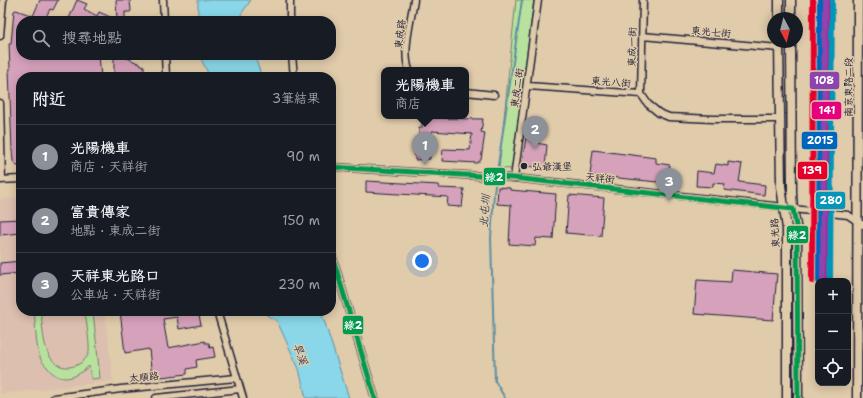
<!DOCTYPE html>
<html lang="zh-TW">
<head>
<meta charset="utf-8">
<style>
  body { margin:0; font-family:"Shantell Sans","LXGW WenKai TC",sans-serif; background:#20242c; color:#f1f3f6 }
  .controls { position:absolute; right:12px; bottom:12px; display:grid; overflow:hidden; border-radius:8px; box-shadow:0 2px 10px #0003 }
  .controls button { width:36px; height:36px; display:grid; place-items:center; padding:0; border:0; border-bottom:1px solid #363941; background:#171b24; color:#f1f3f6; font:20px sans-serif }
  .compass { position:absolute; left:767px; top:12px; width:36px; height:36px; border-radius:50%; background:#171b24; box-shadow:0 2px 10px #0003; rotate:173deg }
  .you { position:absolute; left:422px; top:261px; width:14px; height:14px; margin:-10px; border:3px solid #fff; border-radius:50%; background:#1a73e8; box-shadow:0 0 0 6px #1a73e833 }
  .badge { display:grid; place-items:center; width:26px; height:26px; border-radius:50%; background:#8c9099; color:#fff; font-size:13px; font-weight:700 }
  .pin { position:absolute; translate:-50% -33px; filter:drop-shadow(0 1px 2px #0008) }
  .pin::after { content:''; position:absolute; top:21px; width:14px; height:12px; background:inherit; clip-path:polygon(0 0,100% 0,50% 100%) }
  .popup { position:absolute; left:381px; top:67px; width:88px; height:52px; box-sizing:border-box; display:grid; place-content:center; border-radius:8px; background:#171b24; filter:drop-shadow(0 1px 3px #0005); font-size:13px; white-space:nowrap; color:#9ea1a6 }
  .popup b { font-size:15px; color:#f1f3f6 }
  .popup::after { content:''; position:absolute; left:50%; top:100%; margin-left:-8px; border:8px solid transparent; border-top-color:#171b24 }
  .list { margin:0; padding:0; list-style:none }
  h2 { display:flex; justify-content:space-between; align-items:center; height:52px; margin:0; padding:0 16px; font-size:17px }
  h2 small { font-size:13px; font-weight:400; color:#9ea1a6 }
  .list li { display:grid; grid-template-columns:26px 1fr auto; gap:12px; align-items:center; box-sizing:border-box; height:64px; padding:0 16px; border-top:1px solid #363941 }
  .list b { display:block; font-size:15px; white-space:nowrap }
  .list p { margin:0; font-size:13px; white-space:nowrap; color:#9ea1a6 }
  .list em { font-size:13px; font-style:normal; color:#9ea1a6 }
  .icon { flex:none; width:22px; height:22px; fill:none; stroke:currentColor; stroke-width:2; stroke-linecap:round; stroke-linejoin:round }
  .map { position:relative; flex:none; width:863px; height:398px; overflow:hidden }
  .search { position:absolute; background:#171b24; box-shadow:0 2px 10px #0003; left:16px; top:16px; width:320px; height:44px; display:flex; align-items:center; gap:10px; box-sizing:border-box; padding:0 14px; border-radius:16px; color:#9ea1a6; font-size:15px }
  .panel { position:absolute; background:#171b24; box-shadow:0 2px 10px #0003; left:16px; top:72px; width:320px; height:244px; border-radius:16px }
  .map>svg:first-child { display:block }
  .built { fill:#ddbfaf }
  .green { fill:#b8e19e; stroke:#6d826c }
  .water { fill:#89d7e8; stroke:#608fa3 }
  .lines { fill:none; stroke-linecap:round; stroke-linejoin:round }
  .stream { stroke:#608fa3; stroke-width:2 }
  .building { fill:#d6a2bb; stroke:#22223b }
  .minor-casing { stroke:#22223b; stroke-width:9 }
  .tertiary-casing { stroke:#22223b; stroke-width:11 }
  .minor { stroke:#e0cbaa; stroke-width:6 }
  .tertiary { stroke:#e0cbaa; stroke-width:8 }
  .bus-1-casing { stroke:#e0cbaa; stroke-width:8 }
  .bus-1 { stroke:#03994f; stroke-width:5 }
  .rail-1-casing { stroke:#e0cbaa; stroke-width:9 }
  .rail-2-casing { stroke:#e0cbaa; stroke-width:9 }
  .rail-3-casing { stroke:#e0cbaa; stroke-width:9 }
  .rail-4-casing { stroke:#e0cbaa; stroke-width:9 }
  .rail-5-casing { stroke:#e0cbaa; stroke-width:9 }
  .rail-1 { stroke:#0065bd; stroke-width:6 }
  .rail-2 { stroke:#e5007d; stroke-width:6 }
  .rail-3 { stroke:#e4002b; stroke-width:6 }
  .rail-4 { stroke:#8e44ad; stroke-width:6 }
  .rail-5 { stroke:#0595b8; stroke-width:6 }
  .poi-dot { fill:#22223b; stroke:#e0cbaa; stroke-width:1.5 }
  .labels { text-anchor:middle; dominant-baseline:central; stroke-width:3; stroke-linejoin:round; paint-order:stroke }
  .street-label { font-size:10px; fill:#22223b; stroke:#e0cbaa }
  .poi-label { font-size:10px; fill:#22223b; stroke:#e0cbaa; text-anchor:start }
  .water-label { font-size:11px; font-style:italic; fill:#313d55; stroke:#e0cbaa }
  .line-badge { stroke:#e0cbaa; stroke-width:1.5 }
  .badge-label { font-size:11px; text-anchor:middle; font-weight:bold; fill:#fff }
</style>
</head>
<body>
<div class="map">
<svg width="863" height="398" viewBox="0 0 863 398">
  <rect width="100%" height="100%" fill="#e0cbaa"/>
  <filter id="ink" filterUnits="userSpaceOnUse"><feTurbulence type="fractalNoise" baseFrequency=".025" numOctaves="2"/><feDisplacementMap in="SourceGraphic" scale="8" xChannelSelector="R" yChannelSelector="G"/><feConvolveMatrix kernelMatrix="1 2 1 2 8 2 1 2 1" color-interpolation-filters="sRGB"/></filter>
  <g filter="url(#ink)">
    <path class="built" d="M21,198v113h84l8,70 -113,13v-195z"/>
    <path class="green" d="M516,0h18l-22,169 -13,-1z
      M34,311h7c2,17 1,53 24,56 4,0 8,0 12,-2 5,-2 11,-8 12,-13 1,-9 -3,-31 -4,-41h8l7,67 -9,1 -2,-13c-13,12 -29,19 -42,1 -3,-3 -6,-6 -7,-10 -5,-14 -4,-31 -6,-46z"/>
    <path class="water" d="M198,0h53l-10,14 2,7h-45z
      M199,55h55l8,22h-52z
      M263,311h58l28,87h-43l-7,-29 -22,-48 -12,-7z"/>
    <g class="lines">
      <path class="stream" d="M505,398l-10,-17 -4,-143 3,-45 28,-193"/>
    </g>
    <path class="building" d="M40,0h18l-5,10 -3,-1 -6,12h-23v34h78l2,22h-80v89h-4l-4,-5 -1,-11 -3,-80h1l-1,-26h2l3,-33 2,-1 17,6z
      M77,0l10,4 -3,5 13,7 2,-4 18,8 -1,-20h14l1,11 -1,1h-5v9h-57z
      M114,55h7l23,11v11h-30z
      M424,118l59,1 -2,13 4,1 -4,27 -4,3 -35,-2 1,-12 27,1 2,-16 -40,-3 -1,7h-2l1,21 -15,1v-14h8l-1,-11h-3v-7h3v-8h1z
      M526,138l11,1 -1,4 11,2 -2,23 -20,-2 -3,-4z
      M593,150l63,8v5l14,2 -3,18 -77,-8z
      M728,162l14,2 -3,18 26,3 -1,10 -40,-5 1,-6 -12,-1v4l-17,-1 1,-15 17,2 2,-9 12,2z
      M366,181l73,4 -1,3 26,1 -2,18 -15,-1 1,-9 -82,-5z
      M498,187l12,1v2l46,4 -3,45 -17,-1 -1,8 -26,-2 2,-39 -14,-1z
      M569,195l35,3 -3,38 -35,-3z
      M21,219v14l-21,2v-15z
      M21,261v12l-21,2v-12z
      M732,270l45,4 -4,46 -79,-6 3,-34 34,2z
      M120,311h74l1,4h4l2,10 -22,4 -2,-12 -14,2 5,29 37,-7v2h4l1,5 3,-1 2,10 -19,3 1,7 -10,2v5l-35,4 -3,-29 -24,4z"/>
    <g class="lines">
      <g class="minor-casing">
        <path id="minor" d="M163,0l1,21
          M290,0v21
          M0,36l3,-36
          M642,36l137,12
          M165,55l1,22
          M292,55l2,22
          M409,70c-7,-20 2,-49 5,-70
          M528,86l113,8 7,10 11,9 10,4 44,2h66
          M466,92l28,3
          M641,94l2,-94
          M0,103l2,77
          M331,167l183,11 269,29
          M514,178l24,-178
          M0,180l21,-1
          M793,209l55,6 15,10
          M331,252l44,146
          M217,311l26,87
          M54,398l67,-9 115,-11
          M156,398l84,-9"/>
      </g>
      <g class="tertiary-casing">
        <path id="tertiary" d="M779,0v18
          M791,0v18
          M779,42l2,144 6,43v169
          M791,42l1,151 1,16 4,22 1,167
          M857,398l1,-398"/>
      </g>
      <use href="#minor" class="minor"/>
      <use href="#tertiary" class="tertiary"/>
      <g class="bus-1-casing">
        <path id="bus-1" d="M331,167l183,11 279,31 4,22 1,167
          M331,252l44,146"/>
      </g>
      <use href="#bus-1" class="bus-1"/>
      <g class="rail-1-casing">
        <path id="rail-1" d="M819,281l1,-281"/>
      </g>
      <g class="rail-2-casing">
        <path id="rail-2" d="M826,281l1,-281"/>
      </g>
      <g class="rail-3-casing">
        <path id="rail-3" d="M812,281l1,-281"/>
      </g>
      <g class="rail-4-casing">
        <path id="rail-4" d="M823,281l2,-281"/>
      </g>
      <g class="rail-5-casing">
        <path id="rail-5" d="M830,281l2,-281"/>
      </g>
      <use href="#rail-1" class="rail-1"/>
      <use href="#rail-2" class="rail-2"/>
      <use href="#rail-3" class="rail-3"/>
      <use href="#rail-4" class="rail-4"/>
      <use href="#rail-5" class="rail-5"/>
    </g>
  </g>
  <circle class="poi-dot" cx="524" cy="166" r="4"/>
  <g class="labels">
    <g class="street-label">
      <text transform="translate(711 32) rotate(5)">東光七街</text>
      <text transform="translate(400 34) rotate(-83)">東成路</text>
      <text transform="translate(632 47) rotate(-89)">東成一街</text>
      <text transform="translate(611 82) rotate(4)">東光八街</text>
      <text transform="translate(848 87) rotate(-90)">南京東路二段</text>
      <text transform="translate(517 88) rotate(-82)">東成二街</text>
      <text transform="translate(600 178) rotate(6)">天祥街</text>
      <text transform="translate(775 233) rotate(-94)">東光路</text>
      <text transform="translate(144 377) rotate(-5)">太順路</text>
    </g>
    <g class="poi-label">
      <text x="532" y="166">弘爺漢堡</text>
    </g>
    <g class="water-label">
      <text transform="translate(485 211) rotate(-86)">北屯圳</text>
      <text transform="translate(300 354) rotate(70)">旱溪</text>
    </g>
  </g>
  <g class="line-badge">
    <rect x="809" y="71" width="31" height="19" rx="4" fill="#8e44ad"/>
    <rect x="811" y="101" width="31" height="19" rx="4" fill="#e5007d"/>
    <rect x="801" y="131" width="37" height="19" rx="4" fill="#0065bd"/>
    <rect x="797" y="161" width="31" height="19" rx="4" fill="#e4002b"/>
    <rect x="483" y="167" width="23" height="19" rx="4" fill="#03994f"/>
    <rect x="815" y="191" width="31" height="19" rx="4" fill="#0595b8"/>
    <rect x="786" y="225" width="23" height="19" rx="4" fill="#03994f"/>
    <rect x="342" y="315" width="22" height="20" rx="4" fill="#03994f"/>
  </g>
  <g class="badge-label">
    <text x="824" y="84">108</text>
    <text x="827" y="114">141</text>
    <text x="820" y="144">2015</text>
    <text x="812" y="174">139</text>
    <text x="494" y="181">綠2</text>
    <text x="831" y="204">280</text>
    <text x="797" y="239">綠2</text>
    <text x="353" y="329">綠2</text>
  </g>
</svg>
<div class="controls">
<button>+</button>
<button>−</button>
<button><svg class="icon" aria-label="locate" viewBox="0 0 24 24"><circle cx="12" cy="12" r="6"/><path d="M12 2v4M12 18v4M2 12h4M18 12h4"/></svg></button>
</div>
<svg class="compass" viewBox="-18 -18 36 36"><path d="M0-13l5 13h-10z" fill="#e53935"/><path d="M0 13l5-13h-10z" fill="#9ea1a6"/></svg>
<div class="you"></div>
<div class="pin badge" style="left:425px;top:165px">1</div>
<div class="popup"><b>光陽機車</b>商店</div>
<div class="pin badge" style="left:535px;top:149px">2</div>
<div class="pin badge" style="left:669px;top:201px">3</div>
<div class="search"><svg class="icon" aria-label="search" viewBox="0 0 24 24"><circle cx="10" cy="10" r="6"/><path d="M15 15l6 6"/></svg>搜尋地點</div>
<section class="panel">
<h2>附近<small>3筆結果</small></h2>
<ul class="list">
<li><span class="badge">1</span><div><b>光陽機車</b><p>商店 · 天祥街</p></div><em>90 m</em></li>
<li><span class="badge">2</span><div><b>富貴傳家</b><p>地點 · 東成二街</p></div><em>150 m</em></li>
<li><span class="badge">3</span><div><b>天祥東光路口</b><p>公車站 · 天祥街</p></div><em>230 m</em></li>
</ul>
</section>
</div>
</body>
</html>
